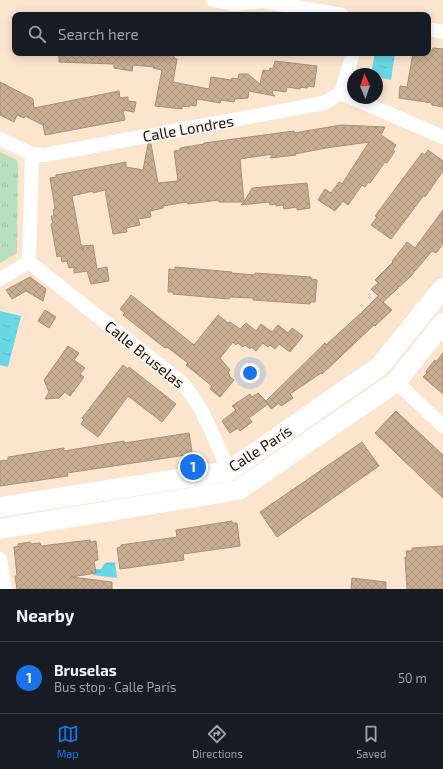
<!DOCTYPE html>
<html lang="en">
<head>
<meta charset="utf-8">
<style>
  body { margin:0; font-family:"Exo 2",sans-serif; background:#20242c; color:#f1f3f6 }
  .compass { position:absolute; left:347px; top:68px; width:36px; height:36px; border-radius:50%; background:#171b24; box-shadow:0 2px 10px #0003; rotate:358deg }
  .you { position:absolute; left:250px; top:373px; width:14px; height:14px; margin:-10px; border:3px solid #fff; border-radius:50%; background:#1a73e8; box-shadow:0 0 0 6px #1a73e833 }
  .badge { display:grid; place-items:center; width:26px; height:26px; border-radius:50%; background:#1a73e8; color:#fff; font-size:13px; font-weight:700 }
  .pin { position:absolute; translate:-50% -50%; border:2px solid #fff; box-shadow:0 1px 4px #0006 }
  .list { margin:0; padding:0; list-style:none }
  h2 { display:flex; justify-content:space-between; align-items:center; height:52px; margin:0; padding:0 16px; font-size:17px }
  h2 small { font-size:13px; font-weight:400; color:#9ea1a6 }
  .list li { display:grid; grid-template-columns:26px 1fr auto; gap:12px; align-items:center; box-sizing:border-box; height:72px; padding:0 16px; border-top:1px solid #363941 }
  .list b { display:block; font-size:15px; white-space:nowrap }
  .list p { margin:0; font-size:13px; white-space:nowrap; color:#9ea1a6 }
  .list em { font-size:13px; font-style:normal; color:#9ea1a6 }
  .icon { flex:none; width:22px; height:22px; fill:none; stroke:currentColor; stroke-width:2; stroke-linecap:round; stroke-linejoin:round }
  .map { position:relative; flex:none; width:443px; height:589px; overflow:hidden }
  .search { position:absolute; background:#171b24; box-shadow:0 2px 10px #0003; left:12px; right:12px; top:12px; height:44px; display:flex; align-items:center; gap:10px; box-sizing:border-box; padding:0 14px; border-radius:8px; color:#9ea1a6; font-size:15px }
  .sheet { height:124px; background:#171b24 }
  nav { display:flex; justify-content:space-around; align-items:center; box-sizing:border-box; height:56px; border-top:1px solid #363941; background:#171b24; font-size:11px; color:#9ea1a6 }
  nav a { display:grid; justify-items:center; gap:2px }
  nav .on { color:#1a73e8 }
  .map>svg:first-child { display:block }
  .park { fill:url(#park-tufts) }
  .water { fill:url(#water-ripples) }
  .building { fill:url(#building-cross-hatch); stroke:#a88e74 }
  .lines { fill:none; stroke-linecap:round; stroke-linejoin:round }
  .minor { stroke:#fff; stroke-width:14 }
  .secondary { stroke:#fff; stroke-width:20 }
  .labels { text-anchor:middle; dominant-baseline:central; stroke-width:3.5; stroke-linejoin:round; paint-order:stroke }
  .street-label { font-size:15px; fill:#1d1309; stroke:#fcf6f0 }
</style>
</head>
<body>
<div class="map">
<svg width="443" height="589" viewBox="0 0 443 589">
  <defs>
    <pattern id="park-tufts" width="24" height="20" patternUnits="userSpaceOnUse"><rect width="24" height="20" fill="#b8e0bf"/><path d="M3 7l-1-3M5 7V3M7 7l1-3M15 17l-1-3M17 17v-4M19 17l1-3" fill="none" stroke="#9ebfa3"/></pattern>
    <pattern id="water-ripples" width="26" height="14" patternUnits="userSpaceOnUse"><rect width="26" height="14" fill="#68d8e5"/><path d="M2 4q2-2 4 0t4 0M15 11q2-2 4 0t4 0" fill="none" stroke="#5ab8c3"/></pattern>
    <pattern id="building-cross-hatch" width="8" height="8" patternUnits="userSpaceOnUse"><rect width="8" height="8" fill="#caae94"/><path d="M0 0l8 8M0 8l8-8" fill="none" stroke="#ad957e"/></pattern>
  </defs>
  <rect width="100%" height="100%" fill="#fce5cf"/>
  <path class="park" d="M0,152l17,8 1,4 -1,89 -17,10z"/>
  <path class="water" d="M375,53h20l-4,27 -14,-3v-3h-6z
    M0,311l21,5 -13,51 -8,-2z
    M115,562l2,16 -24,-3 -1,-6h9l4,-6z"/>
  <path class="building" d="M433,48l10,1v58l-11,-2v-2l-33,-5 1,-12 7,1 6,-34h15v-4l4,1z
    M59,53h76l21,2v-2h18v5l3,1 -4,23 36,7 2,-12 20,3 1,-2 6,1 1,-5h9l12,10 3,-14 6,1 1,-3 3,1 2,-8 42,5 -3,21 -6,-1 -1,2 -7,-1v2l-13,-2 -1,5 -13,-2 -1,3 3,3 -26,-5 -1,7 -13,1 -1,3 -13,-2 -1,3 -23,-4 -1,7 -6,-1 -1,2 -7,-1v3l-27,-3 7,-36 -9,-2 1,-1 -21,-2 -1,6 -18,-3v-4l-55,-2z
    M0,82l33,17 1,9 85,-17 1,7 8,-1v4l8,1 -2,10 -11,-2 2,10 -80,15 -2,-10 -18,-9 -1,2 -7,-3 -3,7 -14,-7z
    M341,125l44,2 -4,8 15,10 -3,5 2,1 -8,12 -2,-1 -15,21 -2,-1 -3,5 -3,-2 -14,20 -5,-4 -8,10 -17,-11 7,-11 6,4 8,-11 3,2 27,-42 -43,6 -31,6 1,1 -26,3 3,-4 -33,5 4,43 8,-14 55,-5 3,25 -13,2v-3l-13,2 -1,-4 -7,1v-2l-6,1 -1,-3 -28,3 3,-3h-25v-2l-31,4 -1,-2 -24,4v2l-13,3 1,6 -13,2 2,6 -14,3 1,4 -14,2 -8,-44 -12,3v-2l-21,5 9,49h1l1,7h1l-1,-6 10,-1 4,24 10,-2 2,14 -18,3 -4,-13 -13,2v-6l-5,1 -2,-7 -5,1 -1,-6 -4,1 -6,-33 2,-1 -2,-7h3l-1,-6 2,-1 -5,-31 6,-1v-2l70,-13v5l17,3 5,-26h3l7,39 20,-2 -4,-30 6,-1v-2l24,-4v-1l90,-12v2z
    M428,150l15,11v10l-18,26 -1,-2 -33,44 -20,-14 6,-8 -2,-1 47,-63 3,2z
    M443,210v34l-7,9 -4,-2 -22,26 -27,25 9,8 -17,16 -1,-1 -52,49 -1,-1 -31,21 3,4 -12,8 -2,-3 -8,6 -5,-8 2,3 -19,14 3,4 -12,9 -2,-3 -8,5 -8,-12 14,-11 -4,-4 18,-12 2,3 6,-4 8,8 59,-58 1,2 35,-32 17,-17 -7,-7 7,-6 -3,-3 18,-18 -1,-1 15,-19 8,6z
    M175,267l57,5 -1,1 24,2v-2l56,4v2l6,1 -2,22h-5v2l-57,-4v-2l-23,-1 -1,2 -56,-5v-2h-5l1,-23 6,1z
    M30,277l16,12 -3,12 -17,-10 -14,8 -6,-9z
    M131,295l63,50 24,-30 10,8 2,-1 10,7 6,-6 10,8 5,-7 11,8 6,-7 10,8 4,-5 11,8 -13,16 -11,-8 -4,5 -5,-4 -2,2 -5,-4 -7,8 -5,-4 -1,2 -5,-4 -2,2 -5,-4 -2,2 -3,-3 -13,16 10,12 -2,3 2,2 -1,1 5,4 -14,17 -10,-8 2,-3 -26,-21 2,-2 -21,-16 -2,1 -42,-33 2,-2 -5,-4z
    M45,310l11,7 -7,11 -11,-7z
    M68,346l11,7 -5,7 11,8 -5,6 4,3 -14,19 -5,-4 -6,6 -14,1 4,-7 -5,-12z
    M443,353v41l-20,-17 4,-4 -1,-2 9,-11 1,2z
    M123,365l5,4 1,-2 47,37 -14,18 -34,-26 -30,41 -17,-13 3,-5 -2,-1z
    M396,411l47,44v43l-68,-65z
    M189,433l3,19 -6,1v2l-119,18 1,3 -68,10v-25l8,-1v-3l56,-9v3l60,-10v2z
    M362,442l17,24 -102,71 -17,-25z
    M232,521v2h5l3,23 -57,8 1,6 -64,9 -3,-21 4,-1v-2l56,-8 -1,-7z
    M90,540v2l6,-1 2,19 -4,1 2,12 -25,4 41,5v7h-95l-2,-13h2l-3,-29 5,-1 -1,-2 12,-2 1,2 9,-1 1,3z
    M443,546v43h-36l-2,-32h2l-1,-6h6v-3z
    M352,578l34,4v7h-35z"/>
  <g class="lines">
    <path class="minor" d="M213,0l22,4 27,-3 80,14
      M428,29l15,3
      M341,93l102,44
      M0,139l32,15 13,1 279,-52 17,-10 12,-40
      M29,262l152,120c23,25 34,59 48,89
      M29,262l3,-108
      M0,279l29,-17
      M396,382l47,44
      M0,559l5,30"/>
    <path class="secondary" d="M0,507l229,-36 151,-105 63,-78
      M0,529l238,-39 158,-108 47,-59"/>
  </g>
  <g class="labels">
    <g class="street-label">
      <text transform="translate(188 128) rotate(-10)">Calle Londres</text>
      <text transform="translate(145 354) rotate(39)">Calle Bruselas</text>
      <text transform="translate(260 448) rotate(-33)">Calle París</text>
    </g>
  </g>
</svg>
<svg class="compass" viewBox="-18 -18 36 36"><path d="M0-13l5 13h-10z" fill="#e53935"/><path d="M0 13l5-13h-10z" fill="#9ea1a6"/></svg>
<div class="you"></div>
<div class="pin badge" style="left:193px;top:467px">1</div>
<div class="search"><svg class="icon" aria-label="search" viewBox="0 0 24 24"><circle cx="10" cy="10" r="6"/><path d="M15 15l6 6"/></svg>Search here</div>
</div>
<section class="sheet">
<h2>Nearby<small></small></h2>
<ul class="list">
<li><span class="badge">1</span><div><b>Bruselas</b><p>Bus stop · Calle París</p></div><em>50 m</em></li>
</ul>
</section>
<nav>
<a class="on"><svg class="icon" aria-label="map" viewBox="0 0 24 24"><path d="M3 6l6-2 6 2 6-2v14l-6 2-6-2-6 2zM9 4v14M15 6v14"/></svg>Map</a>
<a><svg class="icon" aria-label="directions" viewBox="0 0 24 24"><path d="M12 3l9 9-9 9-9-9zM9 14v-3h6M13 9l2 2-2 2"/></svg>Directions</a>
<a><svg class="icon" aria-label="saved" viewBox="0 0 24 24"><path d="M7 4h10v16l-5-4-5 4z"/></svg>Saved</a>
</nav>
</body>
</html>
